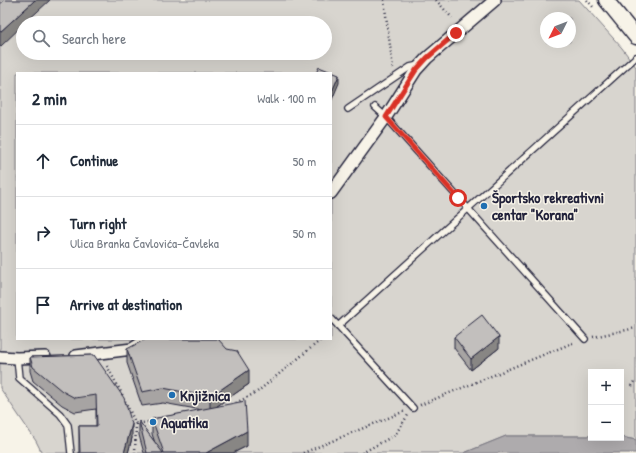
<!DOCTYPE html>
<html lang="en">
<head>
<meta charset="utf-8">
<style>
  body { margin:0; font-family:"Patrick Hand",sans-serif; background:#f6f6f7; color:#1f2937 }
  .controls { position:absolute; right:12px; bottom:12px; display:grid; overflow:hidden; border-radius:0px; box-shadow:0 4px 16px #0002 }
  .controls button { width:36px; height:36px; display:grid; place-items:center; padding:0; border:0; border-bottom:1px solid #e0e1e3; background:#fff; color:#1f2937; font:20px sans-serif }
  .compass { position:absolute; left:540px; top:12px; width:36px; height:36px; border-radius:50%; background:#fff; box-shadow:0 4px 16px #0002; rotate:228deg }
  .stop { position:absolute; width:12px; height:12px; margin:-9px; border:3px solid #d93025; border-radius:50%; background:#fff }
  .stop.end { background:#d93025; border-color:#fff; box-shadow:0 1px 4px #0008 }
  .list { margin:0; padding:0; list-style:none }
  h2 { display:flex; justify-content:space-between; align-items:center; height:52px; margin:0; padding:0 16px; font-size:17px }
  h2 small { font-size:13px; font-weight:400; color:#747a83 }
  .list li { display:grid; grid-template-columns:26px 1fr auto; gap:12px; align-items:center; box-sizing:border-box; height:72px; padding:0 16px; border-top:1px solid #e0e1e3 }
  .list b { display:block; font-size:15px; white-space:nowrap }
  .list p { margin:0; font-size:13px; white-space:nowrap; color:#747a83 }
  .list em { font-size:13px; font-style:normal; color:#747a83 }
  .icon { flex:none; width:22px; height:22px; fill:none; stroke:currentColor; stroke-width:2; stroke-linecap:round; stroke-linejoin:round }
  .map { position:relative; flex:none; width:636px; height:453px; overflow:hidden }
  .search { position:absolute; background:#fff; box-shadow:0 4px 16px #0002; left:16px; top:16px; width:316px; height:44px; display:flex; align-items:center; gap:10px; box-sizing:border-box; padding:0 14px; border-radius:22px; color:#747a83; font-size:15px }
  .panel { position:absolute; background:#fff; box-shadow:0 4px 16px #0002; left:16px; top:72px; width:316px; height:268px; border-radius:0px }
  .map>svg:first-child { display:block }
  .green { fill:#d8d5cf; stroke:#7d7c85; fill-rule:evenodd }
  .water { fill:#aeabad; stroke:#76747f }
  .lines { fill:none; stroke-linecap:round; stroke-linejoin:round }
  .service-casing { stroke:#22223b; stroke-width:8 }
  .minor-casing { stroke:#22223b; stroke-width:14 }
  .tertiary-casing { stroke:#22223b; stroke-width:17 }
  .path { stroke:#22223b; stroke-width:2.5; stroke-dasharray:1 3; stroke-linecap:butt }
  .service { stroke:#f7f3e8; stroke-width:5.5 }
  .minor { stroke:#f7f3e8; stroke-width:11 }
  .tertiary { stroke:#f7f3e8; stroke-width:14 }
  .wall { fill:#a7a4a3; stroke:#22223b }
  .shaded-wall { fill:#888684; stroke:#22223b }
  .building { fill:#c2bfbd; stroke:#22223b }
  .route { stroke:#d93025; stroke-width:5 }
  .poi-dot { fill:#1f6fb2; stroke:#f7f3e8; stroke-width:1.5 }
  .labels { text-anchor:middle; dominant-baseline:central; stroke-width:3; stroke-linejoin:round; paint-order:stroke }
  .poi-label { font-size:15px; font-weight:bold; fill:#22223b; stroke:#f7f3e8; text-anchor:start }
</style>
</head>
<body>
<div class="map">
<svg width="636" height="453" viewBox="0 0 636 453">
  <rect width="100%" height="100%" fill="#f7f3e8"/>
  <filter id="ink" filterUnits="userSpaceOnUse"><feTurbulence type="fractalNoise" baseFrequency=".025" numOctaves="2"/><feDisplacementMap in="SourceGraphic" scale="8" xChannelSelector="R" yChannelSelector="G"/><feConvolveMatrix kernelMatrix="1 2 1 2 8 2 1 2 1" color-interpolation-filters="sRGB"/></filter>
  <g filter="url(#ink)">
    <path class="green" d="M0,0h579l43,48 14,19v373l-15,-3v-65h-30v64h-85l-42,17h-422l-6,-12 -36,-53zM546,18h24v24h-24zM23,23h302v30h-302zM17,73h314v266h-314z"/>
    <path class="water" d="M506,436h85v2l30,-1 15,3v13h-172z"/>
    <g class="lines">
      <g class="service-casing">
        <path id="service" d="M375,107l11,10 199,222
          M348,109l62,-42 9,-2
          M331,318l82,90
          M338,326l298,-269
          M17,358l2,20 41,36 8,11 3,28"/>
      </g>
      <g class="minor-casing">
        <path id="minor" d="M331,193l55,-76 30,-47 11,-12 68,-58
          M76,356l56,-7 16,-10
          M0,357l17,1 28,-1"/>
      </g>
      <g class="tertiary-casing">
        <path id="tertiary" d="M606,0l30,37"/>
      </g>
      <path class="path" d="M384,0l9,68
        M436,0l16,18
        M587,0l7,8
        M593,337l43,-9
        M107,366l16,30
        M632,386l4,-6
        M125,401l11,23
        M236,403l21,-11 65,-53
        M420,405l155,-63
        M135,453l1,-29 18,-3
        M303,453l102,-42
        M362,453l33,-18 13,-20"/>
      <use href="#service" class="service"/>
      <use href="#minor" class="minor"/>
      <use href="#tertiary" class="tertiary"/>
    </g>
    <path class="wall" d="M454,337l45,11 -28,22 -17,-22z
      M127,349l122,35 -32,22 30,40 -14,7h-89l-5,-18v-14l16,22 -3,-9v-15l50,-9 -39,-7 -21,3 -15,-43z
      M94,355l38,83 -4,15h-49v-27h17v-17l-21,3 -13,-7 -29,-24 -3,-10v-14z"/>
    <path class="shaded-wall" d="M35,0h15l-25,23h-2v2l-23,22v-15z
      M339,75v8l-8,19v-8z
      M499,337v11l-28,22v-11z
      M249,370v14l-39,27v-14z
      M132,424v14l-4,15h-4z
      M247,431v15l-14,7h-27z"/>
    <path class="building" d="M5,0h30l-35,32v-28z
      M319,67l20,8 -8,19v-21h-15z
      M482,315l17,22 -28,22 -17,-22z
      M146,339h72l9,10 10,2 12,19 -39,27 -47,-9 -21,4 -15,-43z
      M94,355l30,43 8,26 -8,29h-44l-1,-27h18l-1,-31 -21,3 -13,-7 -29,-24 -3,-10z
      M245,401l2,30 -41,22h-42l-12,-34z
      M139,421l24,32h-16z"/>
  </g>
  <g class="lines" filter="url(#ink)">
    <path class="route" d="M456,33l-29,25 -11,12 -30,47 72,81"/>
  </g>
  <g class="poi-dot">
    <circle cx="484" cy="206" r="4"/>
    <circle cx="172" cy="395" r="4"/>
    <circle cx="153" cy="422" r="4"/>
  </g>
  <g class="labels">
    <g class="poi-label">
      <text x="492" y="197">Športsko rekreativni<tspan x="492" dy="17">centar "Korana"</tspan></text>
      <text x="180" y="395">Knjižnica</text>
      <text x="161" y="422">Aquatika</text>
    </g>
  </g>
</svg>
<div class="controls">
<button>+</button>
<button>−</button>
</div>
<svg class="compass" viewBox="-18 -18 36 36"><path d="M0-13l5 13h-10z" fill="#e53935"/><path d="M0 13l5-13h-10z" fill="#747a83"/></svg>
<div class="stop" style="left:458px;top:198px"></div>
<div class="stop end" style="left:456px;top:33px"></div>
<div class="search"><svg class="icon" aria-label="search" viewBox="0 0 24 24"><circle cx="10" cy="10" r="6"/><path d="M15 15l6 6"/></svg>Search here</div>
<section class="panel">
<h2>2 min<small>Walk · 100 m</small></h2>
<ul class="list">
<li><svg class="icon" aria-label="ahead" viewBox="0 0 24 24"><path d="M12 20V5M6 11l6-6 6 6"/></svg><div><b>Continue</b></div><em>50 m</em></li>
<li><svg class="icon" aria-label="right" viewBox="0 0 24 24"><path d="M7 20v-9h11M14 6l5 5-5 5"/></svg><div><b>Turn right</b><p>Ulica Branka Čavlovića-Čavleka</p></div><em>50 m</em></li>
<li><svg class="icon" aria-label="arrive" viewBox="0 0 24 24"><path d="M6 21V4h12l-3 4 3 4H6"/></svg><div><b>Arrive at destination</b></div></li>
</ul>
</section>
</div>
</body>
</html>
